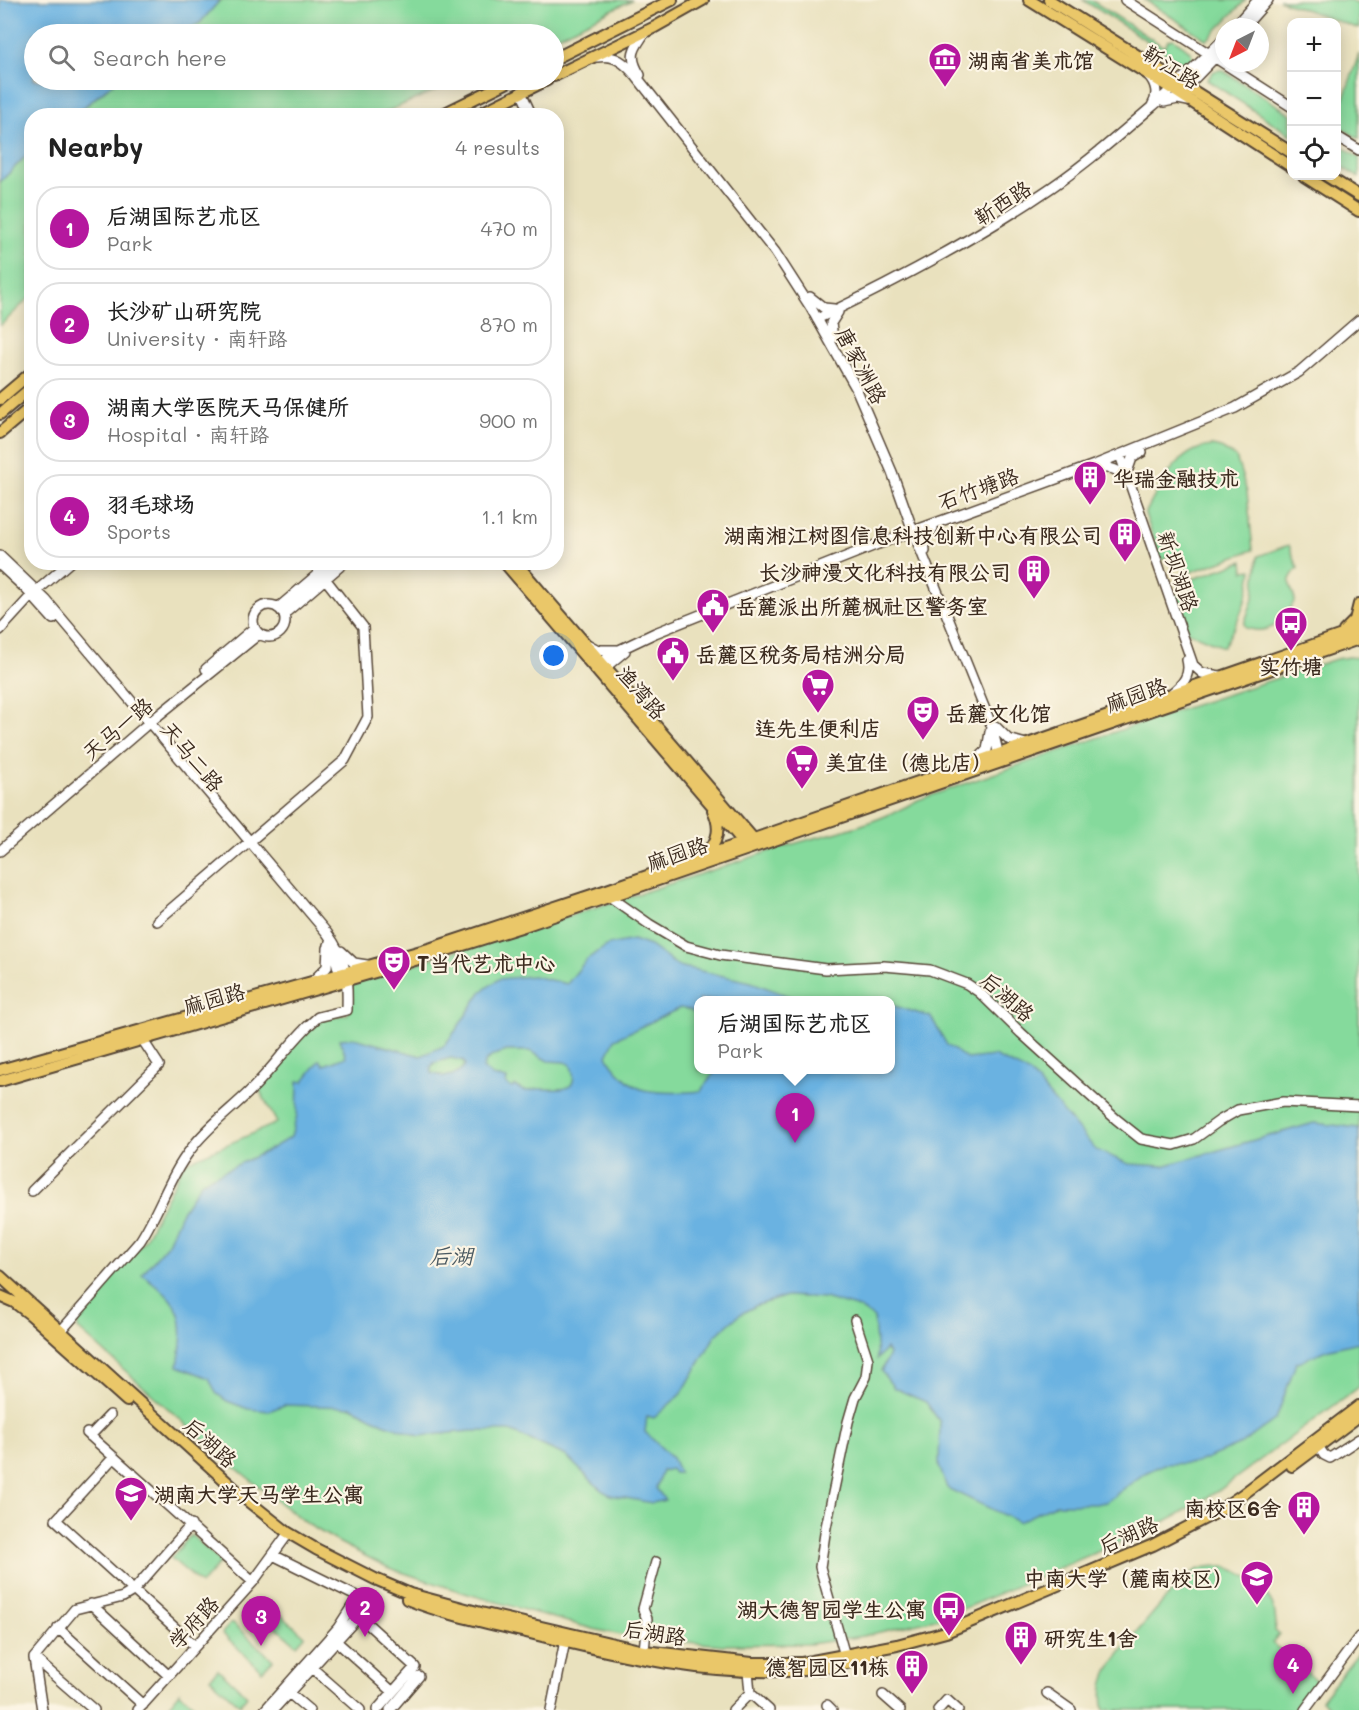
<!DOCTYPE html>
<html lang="en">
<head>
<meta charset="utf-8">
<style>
  body { margin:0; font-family:Mali,"LXGW WenKai TC",sans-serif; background:#f2f2f2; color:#222 }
  .controls { position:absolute; right:18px; top:18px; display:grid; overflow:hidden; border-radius:12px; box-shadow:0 3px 15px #0003 }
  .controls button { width:54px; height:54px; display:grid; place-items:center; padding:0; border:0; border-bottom:2px solid #e0e0e0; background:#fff; color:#222; font:30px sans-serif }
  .compass { position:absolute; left:1215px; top:18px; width:54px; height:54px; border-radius:50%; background:#fff; box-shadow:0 3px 15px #0003; rotate:222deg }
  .you { position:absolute; left:554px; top:656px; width:21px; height:21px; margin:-15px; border:4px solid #fff; border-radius:50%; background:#1a73e8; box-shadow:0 0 0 9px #1a73e833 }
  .badge { display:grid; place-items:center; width:39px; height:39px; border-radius:50%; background:#b5179e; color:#fff; font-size:20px; font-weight:700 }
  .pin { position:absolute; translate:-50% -50px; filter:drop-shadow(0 2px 3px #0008) }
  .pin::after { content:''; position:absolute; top:32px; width:21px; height:18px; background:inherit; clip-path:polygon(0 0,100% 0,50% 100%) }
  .popup { position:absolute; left:694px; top:996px; width:201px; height:78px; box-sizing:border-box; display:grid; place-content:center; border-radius:12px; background:#fff; filter:drop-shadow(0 2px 4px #0005); font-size:20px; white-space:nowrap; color:#767676 }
  .popup b { font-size:22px; color:#222 }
  .popup::after { content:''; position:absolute; left:50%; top:100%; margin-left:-12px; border:12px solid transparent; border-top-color:#fff }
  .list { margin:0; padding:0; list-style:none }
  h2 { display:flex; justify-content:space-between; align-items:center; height:78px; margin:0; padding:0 24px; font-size:26px }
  h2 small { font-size:20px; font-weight:400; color:#767676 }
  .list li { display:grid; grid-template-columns:39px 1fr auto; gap:18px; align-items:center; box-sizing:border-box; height:84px; margin:0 12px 12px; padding:0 12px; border:2px solid #e0e0e0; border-radius:24px }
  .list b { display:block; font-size:22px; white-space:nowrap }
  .list p { margin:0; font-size:20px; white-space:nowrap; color:#767676 }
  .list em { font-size:20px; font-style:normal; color:#767676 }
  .icon { flex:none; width:33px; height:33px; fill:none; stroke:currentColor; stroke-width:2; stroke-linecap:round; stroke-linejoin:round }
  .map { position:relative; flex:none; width:1359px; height:1710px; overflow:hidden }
  .search { position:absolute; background:#fff; box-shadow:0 3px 15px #0003; left:24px; top:24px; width:540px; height:66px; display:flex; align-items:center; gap:15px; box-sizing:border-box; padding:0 21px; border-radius:33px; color:#767676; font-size:22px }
  .panel { position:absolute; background:#fff; box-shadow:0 3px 15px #0003; left:24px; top:108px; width:540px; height:462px; border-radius:24px }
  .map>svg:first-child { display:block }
  .green { fill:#85da9c; stroke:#60825d; stroke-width:1.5; fill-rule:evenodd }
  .water { fill:#6ab2e1; stroke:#526e80; stroke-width:1.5; fill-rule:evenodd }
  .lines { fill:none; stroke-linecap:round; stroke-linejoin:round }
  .minor-casing { stroke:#554536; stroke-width:12 }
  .major-casing { stroke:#554536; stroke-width:14 }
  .minor { stroke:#fff; stroke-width:9 }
  .major { stroke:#eac769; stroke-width:10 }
  .labels { text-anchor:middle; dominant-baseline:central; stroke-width:4.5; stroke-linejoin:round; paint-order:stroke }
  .poi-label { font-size:21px; font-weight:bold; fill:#3b2a1e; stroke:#fcf5e5; text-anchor:start }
  .street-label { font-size:21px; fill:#3b2a1e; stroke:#fcf5e5 }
  .water-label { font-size:22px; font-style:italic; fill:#4b5a62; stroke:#fcf5e5 }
</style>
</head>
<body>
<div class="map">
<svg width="1359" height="1710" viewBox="0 0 1359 1710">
  <rect width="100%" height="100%" fill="#fcf5e5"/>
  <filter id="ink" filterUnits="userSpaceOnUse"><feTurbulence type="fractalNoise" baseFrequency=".0167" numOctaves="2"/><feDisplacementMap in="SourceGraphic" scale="12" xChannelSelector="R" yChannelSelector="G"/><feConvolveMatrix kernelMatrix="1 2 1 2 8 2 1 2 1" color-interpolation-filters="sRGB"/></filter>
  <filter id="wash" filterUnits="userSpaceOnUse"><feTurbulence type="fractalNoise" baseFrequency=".008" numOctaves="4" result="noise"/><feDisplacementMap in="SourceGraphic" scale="24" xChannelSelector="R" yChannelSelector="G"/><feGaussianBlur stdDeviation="1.35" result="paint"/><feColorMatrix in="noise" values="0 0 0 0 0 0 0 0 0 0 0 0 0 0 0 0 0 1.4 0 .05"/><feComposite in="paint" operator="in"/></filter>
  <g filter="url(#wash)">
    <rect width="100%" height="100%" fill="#e9e1be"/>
    <path class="green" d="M220,0h412l-78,38v-4h-375l21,-11z
      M1083,0h8l73,47 4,-7 5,-1c11,7 28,16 15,28z
      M1145,0h101l-39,40z
      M1279,0h71l9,5v24z
      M1359,54v85l-22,-14 -1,-4z
      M1222,70l69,44v21l-84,-55 7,-9z
      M117,80h343l-81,35 -305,1z
      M1337,143l22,15v20l-22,-14z
      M31,151v145l-31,30v-144z
      M1212,446l9,2 15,9 11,35 6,58 -65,23 -9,-20 -18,7 -16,-46c14,-27 32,-66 67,-68z
      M1289,545l9,23c-14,15 -7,16 -3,32 -11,21 -24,36 -49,28l-2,-4 10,-28 4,-40z
      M1243,561l1,10 8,-1c-3,28 -14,53 -29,77l-39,-17 -11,-34 19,-7 -2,-9z
      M1349,657l10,1v729l-141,104 -44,26 -56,26 -146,62 -33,13 -76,18 -53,8 -86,1 -89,-7 -42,-9 -125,-35 -79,-26 -49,-25 -31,-18 -41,-31 -43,-35 -147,-130 -1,-11 68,-79 39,-76 93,-40 -19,-36 41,-49 20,-18 29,-6 4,-31c138,-43 275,-84 412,-130 53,-18 105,-24 154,-53l240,-83 178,-58zM699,1000h192v70h-192z
      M191,1535l30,27 -20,22 -30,-26z
      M1225,1566c27,10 56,31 50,65l4,3 -7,9 46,39 -24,28h-190c-3,-12 -2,-25 3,-36 8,-18 73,-96 90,-104 9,-4 18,-4 28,-4z
      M272,1607l33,29 -8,9 -33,-28z
      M232,1622l41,38 -11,11 -40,-38z
      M1359,1652v58h-26l-12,-10z
      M218,1669l29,27 -7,9 -30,-27z
      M180,1692v1l20,17h-35z"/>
    <path class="water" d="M0,0h220l-20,23 -21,11h-145v46h83l-43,35 -42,1 -1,35 -31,31z
      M633,940l17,6 28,20 73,16 48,18h-100v17l-9,-7 -10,-2 -65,31 -8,16c4,12 25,32 37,35 15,3 42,3 57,1l15,-21h175v-65l40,12 16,28 20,14 27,-3 36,17 66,77 33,14 34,2 151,-43 45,5v214l-33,8 -30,13 -20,56 -35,25 -45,19 -32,1 -19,9 -39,29 -11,2h-39l-38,18 -71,-34 -8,-22 1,-44 -14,-20 -32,-14 -13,-17 8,-17 -3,-5 -9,10 -3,-41 -15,-10 -35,-10 -37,-2 -32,10 -16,9 -24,21 -33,57 -28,25 -7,-2 -2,16 27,26 7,15h-5l-3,-4 -9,2 -6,17 9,12 -13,3 -42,-8 -9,-5 -35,-34 -56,-25h-39l-52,5 -36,-13 -31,-16 -68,-2 -15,6 -21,-2 -21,-8 -11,-8 -7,-15 -31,-12c8,-50 5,-61 -36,-92l26,-31 13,-30 21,-32 65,-30 24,-14 6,-21 1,-35 5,1 17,-22 4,5 22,-8 -6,-18 14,-1 67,18 23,-10 12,-16 25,-38 18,-13 34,-3 34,8 20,-25 21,-14zM507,1051h23l18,10 16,1 6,2c12,28 -9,26 -28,25 -6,-1 -10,2 -15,2 -4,0 -9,-3 -13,-5l-2,2 -6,-4 1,-5 -15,-3 -9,-8c2,-11 14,-14 24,-17zM451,1058l12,3 2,4c-8,13 -20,13 -33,8l-1,-6 3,-4z"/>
  </g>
  <g filter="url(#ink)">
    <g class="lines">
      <g class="minor-casing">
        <path id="minor" d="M1125,0l167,107
          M1234,27l24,-27
          M1244,27l24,-27
          M597,57c18,-3 28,6 39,19l139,176 36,56 45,80 36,84 21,59 79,196 8,33
          M640,75c-12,-19 -7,-26 6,-44
          M1148,75c8,8 11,20 4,31
          M1192,81l32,-33
          M521,92l11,24
          M1164,102l14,-3 10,2
          M1336,136l23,14
          M810,297l14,11 10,1
          M817,319c81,-39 161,-81 235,-132 39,-27 74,-58 110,-89 21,-20 42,-38 62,-60
          M833,338l-2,-15 7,-11
          M1120,455l73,210 9,8 18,3
          M1099,469c12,-3 20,0 26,11
          M1127,472l5,-14 10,-6
          M925,551l-1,-11 9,-12
          M0,556l46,44 281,333c20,27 21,45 20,77l-29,7 -10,9c-21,21 -38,45 -58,65 -19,19 -43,36 -59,58 -22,28 -32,63 -51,92l-79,90
          M0,565l26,24 27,30
          M253 621a16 16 0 1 1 32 0a16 16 0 1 1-32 0Z
          M278,608l54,-46
          M284,614l61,-52
          M0,630l32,-35 38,-33
          M587,644l11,6h19
          M596,667l19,-15 40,-19 223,-89 219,-80 138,-56 64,-36 60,-52
          M206,669l48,-41
          M601,671l24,-20
          M1172,693c11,-9 19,-18 15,-33
          M995,726l13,13 18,5
          M976,761l11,-11 3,-18
          M0,851l144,-124 115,-93
          M606,894l43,30 37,22 34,9 106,14 58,-3 46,4 37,14 12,8 42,41 95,86 25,20 33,6 20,-6 25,-18 19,-11 45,-8 76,4
          M157,921l188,-161 23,-43 -5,-90 -51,-65
          M329,945l6,12 6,23
          M341,951l13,12 13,2
          M313,981l14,-14 1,-19
          M32,1191l127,-126 -17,-26
          M87,1433l166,149
          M90,1436l20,-21
          M1315,1442l9,13 6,3 29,-19
          M114,1457l-58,63 139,126
          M91,1604l78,72
          M58,1628l85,77
          M336,1641l57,51
          M644,1651l3,-32 -4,-10 13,-47
          M845,1656l-25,-89 6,-40 22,-105 7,-24 11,-21 2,-17 -13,-40
          M34,1658l60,52
          M312,1668l48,42
          M289,1693l20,17
          M750,1693l19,17
          M1047,1693l24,17
          M883,1695l17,15
          M827,1705l5,5
          M42,1710l-8,-52 41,-49 48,-12 10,-6 58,-66
          M138,1710l115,-128 32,-44
          M265,1710l73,-82 20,-31 -85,-42
          M273,1710l86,-94 56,51 -38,43
          M390,1710l29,-34
          M551,1710l15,-74
          M733,1710l17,-17 -2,-22
          M938,1710l9,-10 11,10
          M1305,1710l54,-73"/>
      </g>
      <g class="major-casing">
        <path id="major" d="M1029,0l143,89 120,78
          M1049,0l243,153
          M554,59l118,-59
          M554,76l101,-49 48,-27
          M439,116l73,-36
          M475,116l72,-36
          M1304,176l55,35
          M1327,176l32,20
          M0,399l32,-27
          M0,414l32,-27
          M0,433l32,-27
          M504,562l242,283
          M515,562l241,280
          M1344,631l11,-11 4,-16
          M707,853c12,-13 14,-26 6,-43
          M0,1070l432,-122 172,-57 755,-262
          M0,1081l399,-116 125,-39 835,-287
          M0,1276l248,225 39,31 29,17 59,30 35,15 71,19 163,38 108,12h50l95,-18 49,-13 207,-87 64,-33 25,-17 117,-89
          M0,1296l14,6 17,13 96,86
          M1292,1466l67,-50
          M407,1599c39,16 82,24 123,34 91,23 182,44 275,37 21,-1 42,-7 63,-12"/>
      </g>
      <use href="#minor" class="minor"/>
      <use href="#major" class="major"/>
    </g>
  </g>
  <defs>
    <g id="museum-pin" transform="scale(1.725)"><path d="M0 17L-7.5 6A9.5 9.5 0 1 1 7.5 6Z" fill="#b5179e" stroke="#fcf5e5"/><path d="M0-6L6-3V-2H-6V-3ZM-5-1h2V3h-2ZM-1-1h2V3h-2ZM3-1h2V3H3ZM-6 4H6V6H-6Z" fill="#fff"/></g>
    <g id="building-pin" transform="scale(1.725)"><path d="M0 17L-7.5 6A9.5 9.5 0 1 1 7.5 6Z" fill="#b5179e" stroke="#fcf5e5"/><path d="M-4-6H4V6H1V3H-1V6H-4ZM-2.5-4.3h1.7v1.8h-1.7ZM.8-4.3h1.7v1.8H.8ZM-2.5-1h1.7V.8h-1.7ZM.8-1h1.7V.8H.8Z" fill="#fff"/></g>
    <g id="civic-pin" transform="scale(1.725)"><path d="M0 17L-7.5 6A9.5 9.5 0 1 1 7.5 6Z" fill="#b5179e" stroke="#fcf5e5"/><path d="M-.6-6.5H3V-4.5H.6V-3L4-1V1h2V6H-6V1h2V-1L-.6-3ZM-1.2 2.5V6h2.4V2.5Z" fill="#fff"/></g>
    <g id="bus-pin" transform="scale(1.725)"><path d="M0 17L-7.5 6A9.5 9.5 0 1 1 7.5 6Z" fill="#b5179e" stroke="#fcf5e5"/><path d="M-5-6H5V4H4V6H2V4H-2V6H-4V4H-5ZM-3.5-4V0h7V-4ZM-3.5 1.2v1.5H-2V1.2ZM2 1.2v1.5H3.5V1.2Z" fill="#fff"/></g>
    <g id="supermarket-pin" transform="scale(1.725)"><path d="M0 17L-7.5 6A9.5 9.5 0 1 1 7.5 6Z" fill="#b5179e" stroke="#fcf5e5"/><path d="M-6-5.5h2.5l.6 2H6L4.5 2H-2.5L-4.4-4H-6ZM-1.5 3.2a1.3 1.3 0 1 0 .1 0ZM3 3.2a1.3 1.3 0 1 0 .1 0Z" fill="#fff"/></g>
    <g id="theatre-pin" transform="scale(1.725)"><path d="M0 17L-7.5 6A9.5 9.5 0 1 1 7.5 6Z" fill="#b5179e" stroke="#fcf5e5"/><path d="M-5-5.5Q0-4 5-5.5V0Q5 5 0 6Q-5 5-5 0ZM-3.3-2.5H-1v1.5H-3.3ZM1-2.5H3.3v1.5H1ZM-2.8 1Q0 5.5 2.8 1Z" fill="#fff"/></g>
    <g id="university-pin" transform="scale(1.725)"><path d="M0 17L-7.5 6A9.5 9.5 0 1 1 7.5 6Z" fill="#b5179e" stroke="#fcf5e5"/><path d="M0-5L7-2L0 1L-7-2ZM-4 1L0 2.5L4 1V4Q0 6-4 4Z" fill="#fff"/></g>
  </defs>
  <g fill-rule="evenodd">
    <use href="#museum-pin" x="945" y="59"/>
    <use href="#building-pin" x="1090" y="477"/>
    <use href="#building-pin" x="1125" y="534"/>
    <use href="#building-pin" x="1034" y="571"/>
    <use href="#civic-pin" x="713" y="605"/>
    <use href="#bus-pin" x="1291" y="623"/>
    <use href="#civic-pin" x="673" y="653"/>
    <use href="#supermarket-pin" x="818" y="685"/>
    <use href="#theatre-pin" x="923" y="712"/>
    <use href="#supermarket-pin" x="802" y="761"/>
    <use href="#theatre-pin" x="394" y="962"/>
    <use href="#university-pin" x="131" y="1493"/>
    <use href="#building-pin" x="1304" y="1507"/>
    <use href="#university-pin" x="1257" y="1577"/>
    <use href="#bus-pin" x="949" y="1608"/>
    <use href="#building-pin" x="1021" y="1637"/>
    <use href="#building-pin" x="912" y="1666"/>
  </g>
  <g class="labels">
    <g class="poi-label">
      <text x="968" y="59">湖南省美术馆</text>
      <text x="1113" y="477">华瑞金融技术</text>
      <text x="1102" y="534" text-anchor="end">湖南湘江树图信息科技创新中心有限公司</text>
      <text x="1011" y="571" text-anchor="end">长沙神漫文化科技有限公司</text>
      <text x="736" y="605">岳麓派出所麓枫社区警务室</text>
      <text x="696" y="653">岳麓区税务局桔洲分局</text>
      <text x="1291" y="665" text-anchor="middle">实竹塘</text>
      <text x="946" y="712">岳麓文化馆</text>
      <text x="818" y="727" text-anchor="middle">连先生便利店</text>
      <text x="825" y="761">美宜佳（德比店）</text>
      <text x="417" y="962">T当代艺术中心</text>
      <text x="154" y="1493">湖南大学天马学生公寓</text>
      <text x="1281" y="1507" text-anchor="end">南校区6舍</text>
      <text x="1234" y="1577" text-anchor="end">中南大学（麓南校区）</text>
      <text x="926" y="1608" text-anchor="end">湖大德智园学生公寓</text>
      <text x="1044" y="1637">研究生1舍</text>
      <text x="889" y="1666" text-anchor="end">德智园区11栋</text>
    </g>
    <g class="street-label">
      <text transform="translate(1172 66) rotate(32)">靳江路</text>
      <text transform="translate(1002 202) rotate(-33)">靳西路</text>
      <text transform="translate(862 365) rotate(62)">唐家洲路</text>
      <text transform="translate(978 488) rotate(-20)">石竹塘路</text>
      <text transform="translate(1179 571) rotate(71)">新坝湖路</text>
      <text transform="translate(642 692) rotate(49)">渔湾路</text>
      <text transform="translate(1136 694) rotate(-19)">麻园路</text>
      <text transform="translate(117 728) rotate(-40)">天马一路</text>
      <text transform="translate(193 756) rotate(50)">天马二路</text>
      <text transform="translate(677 853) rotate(-19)">麻园路</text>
      <text transform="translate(1008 996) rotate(41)">后湖路</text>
      <text transform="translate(214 998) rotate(-16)">麻园路</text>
      <text transform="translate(211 1442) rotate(42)">后湖路</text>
      <text transform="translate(1128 1534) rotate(-24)">后湖路</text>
      <text transform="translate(193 1622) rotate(-48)">学府路</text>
      <text transform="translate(655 1632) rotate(9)">后湖路</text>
    </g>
    <g class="water-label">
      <text x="451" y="1255">后湖</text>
    </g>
  </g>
</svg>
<div class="controls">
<button>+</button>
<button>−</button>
<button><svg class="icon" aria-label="locate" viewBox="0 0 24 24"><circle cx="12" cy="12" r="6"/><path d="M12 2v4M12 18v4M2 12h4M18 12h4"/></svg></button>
</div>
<svg class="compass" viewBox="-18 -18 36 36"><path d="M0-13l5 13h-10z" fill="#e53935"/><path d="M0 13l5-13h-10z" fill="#767676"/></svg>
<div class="you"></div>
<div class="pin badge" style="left:795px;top:1143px">1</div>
<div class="popup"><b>后湖国际艺术区</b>Park</div>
<div class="pin badge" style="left:365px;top:1637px">2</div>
<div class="pin badge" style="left:261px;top:1646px">3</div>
<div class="pin badge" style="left:1293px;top:1694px">4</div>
<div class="search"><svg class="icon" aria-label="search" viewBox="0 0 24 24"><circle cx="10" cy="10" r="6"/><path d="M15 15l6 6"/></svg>Search here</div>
<section class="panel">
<h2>Nearby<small>4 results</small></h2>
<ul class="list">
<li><span class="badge">1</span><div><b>后湖国际艺术区</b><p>Park</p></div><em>470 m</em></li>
<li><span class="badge">2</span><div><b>长沙矿山研究院</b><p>University · 南轩路</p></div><em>870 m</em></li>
<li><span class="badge">3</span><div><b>湖南大学医院天马保健所</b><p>Hospital · 南轩路</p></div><em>900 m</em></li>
<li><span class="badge">4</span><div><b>羽毛球场</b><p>Sports</p></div><em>1.1 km</em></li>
</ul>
</section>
</div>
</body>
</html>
